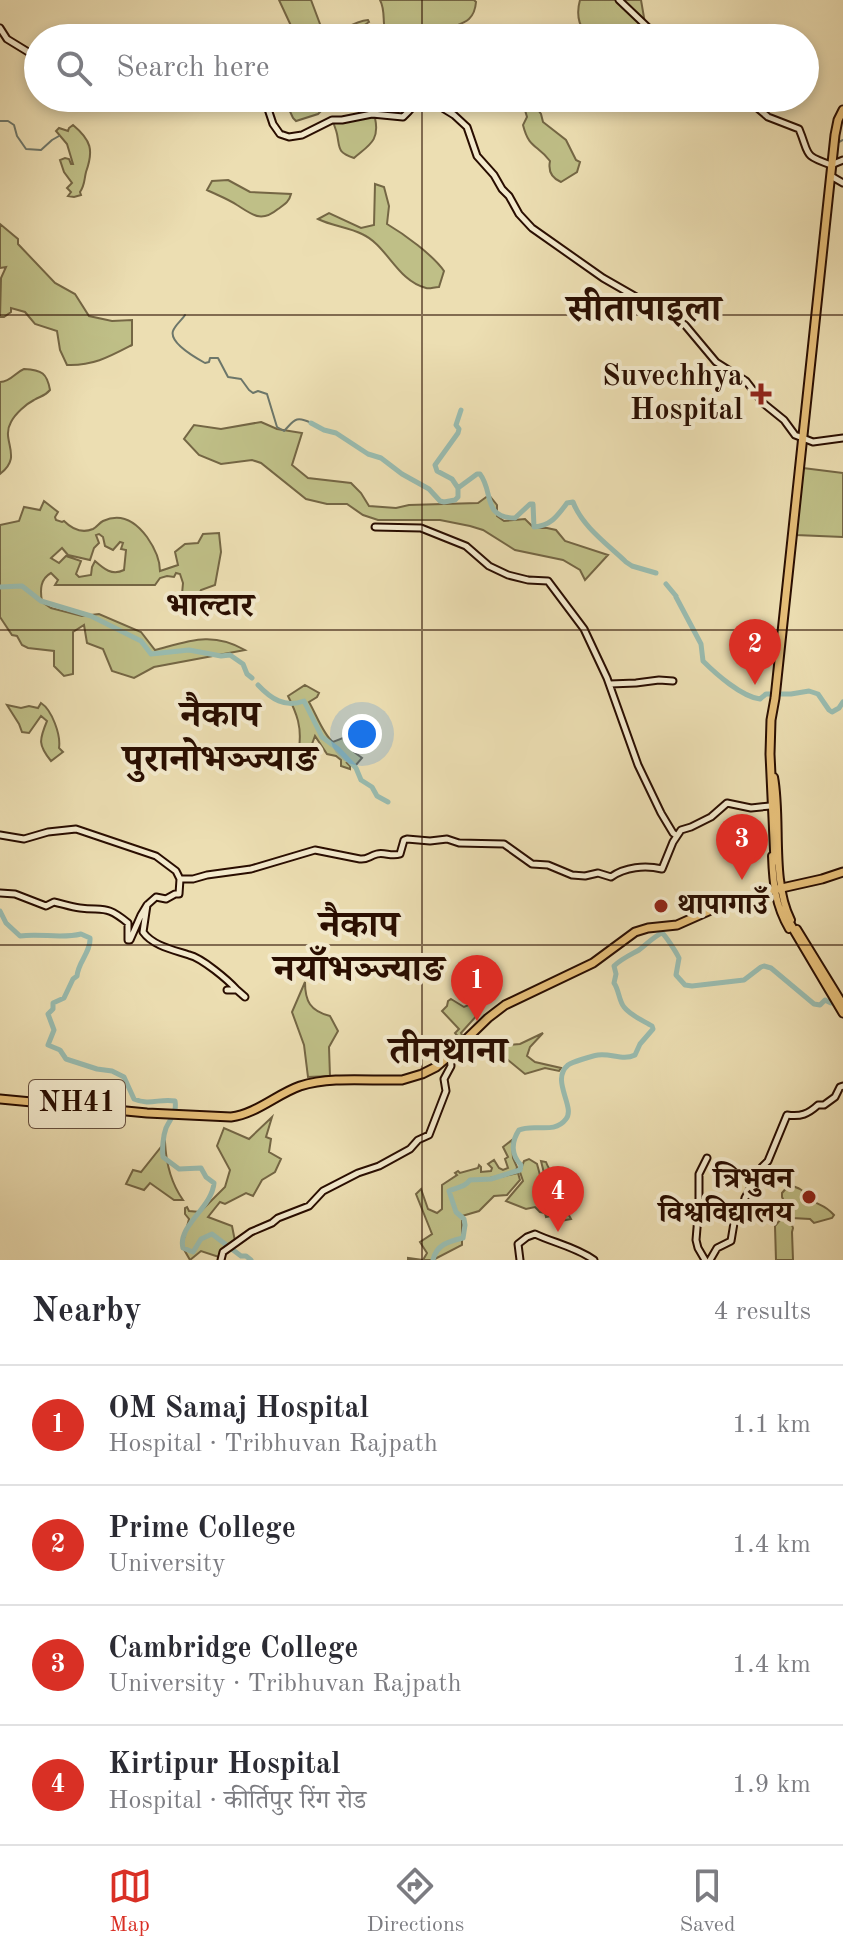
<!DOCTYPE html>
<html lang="en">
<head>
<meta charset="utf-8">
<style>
  body { margin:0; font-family:"Old Standard TT","Noto Serif Devanagari",serif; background:#f7f7f7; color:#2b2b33 }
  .you { position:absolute; left:362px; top:734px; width:28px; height:28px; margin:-20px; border:6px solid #fff; border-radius:50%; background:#1a73e8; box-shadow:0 0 0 12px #1a73e833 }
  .badge { display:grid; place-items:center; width:52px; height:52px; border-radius:50%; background:#d93025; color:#fff; font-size:26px; font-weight:700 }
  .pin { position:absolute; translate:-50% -66px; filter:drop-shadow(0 2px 4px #0008) }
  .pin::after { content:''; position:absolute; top:42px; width:28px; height:24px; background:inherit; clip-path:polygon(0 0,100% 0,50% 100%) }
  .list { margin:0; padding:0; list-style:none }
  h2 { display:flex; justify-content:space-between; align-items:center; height:104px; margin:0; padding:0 32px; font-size:34px }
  h2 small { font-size:26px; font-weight:400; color:#7c7c81 }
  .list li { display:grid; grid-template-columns:52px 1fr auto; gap:24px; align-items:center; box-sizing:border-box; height:120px; padding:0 32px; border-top:2px solid #e1e1e2 }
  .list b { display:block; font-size:30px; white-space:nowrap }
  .list p { margin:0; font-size:26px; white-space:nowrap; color:#7c7c81 }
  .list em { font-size:26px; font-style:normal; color:#7c7c81 }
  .icon { flex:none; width:44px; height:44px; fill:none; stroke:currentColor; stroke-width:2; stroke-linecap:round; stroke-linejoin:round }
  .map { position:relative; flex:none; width:843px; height:1260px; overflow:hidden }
  .search { position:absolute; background:#fff; box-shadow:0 4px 12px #0003; left:24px; right:24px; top:24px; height:88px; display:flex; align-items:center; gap:20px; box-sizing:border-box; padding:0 28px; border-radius:44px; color:#7c7c81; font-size:30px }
  .sheet { height:584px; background:#fff }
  nav { display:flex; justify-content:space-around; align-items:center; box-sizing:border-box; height:112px; border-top:2px solid #e1e1e2; background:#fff; font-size:22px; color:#7c7c81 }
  nav a { display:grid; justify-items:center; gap:4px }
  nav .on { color:#d93025 }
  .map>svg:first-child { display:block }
  .green { fill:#bfbf87; stroke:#746644; stroke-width:2; fill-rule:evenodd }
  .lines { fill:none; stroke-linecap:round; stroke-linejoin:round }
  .stream { stroke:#6c766a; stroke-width:2 }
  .river { stroke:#99bcb0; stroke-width:5 }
  .secondary-casing { stroke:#290d00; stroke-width:9 }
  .primary-casing { stroke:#290d00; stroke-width:10 }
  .highway-casing { stroke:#290d00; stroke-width:11 }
  .secondary { stroke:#f3eacd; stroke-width:5 }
  .primary { stroke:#e6bf79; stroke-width:6 }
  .highway { stroke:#e6bf79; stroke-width:7 }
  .grid { fill:none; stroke:#290d00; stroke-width:2; stroke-opacity:0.55 }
  .poi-dot { fill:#8f2418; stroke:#f3eacd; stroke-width:3 }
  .labels { text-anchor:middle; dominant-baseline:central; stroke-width:8; stroke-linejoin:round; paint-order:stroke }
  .shield { fill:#f3eacd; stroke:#664f3e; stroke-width:2 }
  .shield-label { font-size:28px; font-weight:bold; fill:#290d00 }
  .poi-label { font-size:30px; font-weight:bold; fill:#290d00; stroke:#f3eacd; text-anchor:end }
  .quarter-label { font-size:34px; font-weight:bold; fill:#290d00; stroke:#f3eacd }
  .district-label { font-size:38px; font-weight:bold; fill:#290d00; stroke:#f3eacd }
</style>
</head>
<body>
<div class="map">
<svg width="843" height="1260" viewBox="0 0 843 1260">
  <rect width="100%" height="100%" fill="#ecdeb2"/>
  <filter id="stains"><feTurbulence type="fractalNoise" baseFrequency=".0025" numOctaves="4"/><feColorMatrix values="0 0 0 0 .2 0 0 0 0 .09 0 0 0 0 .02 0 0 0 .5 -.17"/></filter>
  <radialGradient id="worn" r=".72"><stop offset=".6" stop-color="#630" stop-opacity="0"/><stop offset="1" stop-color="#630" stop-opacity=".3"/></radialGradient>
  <path class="green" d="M279,0h32l12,32 5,4c14,-3 24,-15 40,-16l1,2 -12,8 4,8h-89l6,-6 15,-2z
    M380,0h94l2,2c-2,26 -23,20 -36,32l1,3 -2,1h-50c-9,-11 -2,-25 -9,-38z
    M580,0h61l5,29 -5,9c-12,0 -36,3 -46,0 -17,-5 -19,-24 -15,-38z
    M292,98h42l-16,16 -22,7 -3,-3 -6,-13z
    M533,103l8,11 2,8 23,18 10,20 4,2 -3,10 -16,10c-10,-4 -13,-11 -11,-21 -13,-17 -21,-12 -27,-36l4,-8 -3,-10z
    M361,116l14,2c5,23 -6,27 -21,40 -17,-6 -14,-9 -17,-24 -1,-5 -3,-8 -4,-13z
    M73,125c18,15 21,25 13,47 -2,8 -1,13 -6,20l1,3 -7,2 -6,-1 3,-4 -4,-4 5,-5 -8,-11 -4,-12 5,-2 4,1 2,5h2l-6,-20 -11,-13 3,-3 9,3 1,-3z
    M228,180l22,12 41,2c-2,8 -6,10 -13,15 -17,14 -25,6 -41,-4 -9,-6 -20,-10 -30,-15l5,-9z
    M375,184l9,3 5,19 -2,18c17,10 46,31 57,47l-5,16c-5,0 -9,2 -13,1 -29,-7 -39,-43 -64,-54 -14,-7 -30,-8 -44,-15l11,-6 32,15 13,-3z
    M0,224l18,15v5l37,39 20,11 14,22 23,5 20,-1v25c-23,12 -39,21 -65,20l-7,-15 -3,-19 -22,-7 -10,-12 -14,-4v4l-7,5h-4l1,-39 5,-11 -6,1z
    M24,369c18,1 23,4 26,21 -5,6 -9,6 -16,10 -8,4 -19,14 -23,22 -11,19 13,34 -11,52v-92c12,-1 14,-9 24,-13z
    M261,422l16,7 25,4 -10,32 16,13 43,5 10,10 8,13 27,2 13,-3 69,-2 11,-8 8,10v11l7,5 21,-2 9,9h13l9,2 9,11 43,14 -23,25 -5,-10 -17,-10 -48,-10 -32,-20 -13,-4 -30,-6h-62l-15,-5 -16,-11h-20l-21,-5 -45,-36 -9,-3 -31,4 -22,-9 -15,-16 10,-14 27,4z
    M803,468l40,5v64l-47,-2z
    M44,501l14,11 -3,5 1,3 6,2 2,-1c8,8 17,13 29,8 4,-2 6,-6 10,-8 19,-9 33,1 44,16 7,10 13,23 13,34l18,-6 -3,-13 10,-8 13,-1 5,-9 16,-1 2,19 -6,33 -14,5 -4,8 -15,-4 1,-11 -3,-9 -4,-1 -2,4 -7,-1 -7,2 -5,7h-100l3,-5 -7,-7c-11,6 -11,17 -9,29l9,6 31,8 17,-2 42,18 14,18c34,-9 57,-19 90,0l-91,17 -20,11 -22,-7 -9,-22 -16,-6 -3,-18 -11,7v42l-9,2 -10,-10v-15l-26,-3 -6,-3 -5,-9 -5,-1 -12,-18v-92l19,-4 5,-14 16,3zM99,534l4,3 2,9 8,4 7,-8 3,1 -2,6 5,1 -2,20c-12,6 -20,-1 -29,-9l-3,6 -1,8 -12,2 -3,-3 5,-13 -15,-5 -7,7 -8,-5 11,-10 6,7 22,5 4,-12 5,-5 -3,-8z
    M305,685l14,8 -2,4 -8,5c7,12 15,34 24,40l15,-6 6,16 8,6 -7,8 -5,-4 -3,1 3,3v3l-9,-3v-6l-5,-4 -9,-2 -12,-18 -3,8 1,4 -7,5 -7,-5c3,-21 -2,-34 -11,-52z
    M41,703c11,7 20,32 18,45l4,4 -12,9c-13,-16 -12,-21 -4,-40l-6,-5 -12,17 -7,-1 -3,-8 -12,-19 14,3 8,-2 9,2z
    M305,982c0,19 5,29 25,34l8,15 -9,16 1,29 -22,1 -4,-32 -12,-33z
    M451,999l13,8 7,-3 9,4 -3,3 2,2 -18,20 2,4 -3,2 -5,-6 4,-4 -17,-18 5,-5 1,-5z
    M543,1033l-13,14 -3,9 8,6 26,6 -2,3 -14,-3 -20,6 -23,-19 -2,4 -6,-13 26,-2z
    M272,1117l-6,20 5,2 -2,13 12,7 -6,13 -13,8 -9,16 -7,-3 -21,11 -5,-2 -12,15 24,9 3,15 -13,9 -3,7 -18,-6 -11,9 -8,-14 7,-27 -4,-5v-6l2,-1 2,4 11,1 25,-25 5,-17 -13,-24 7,-18 25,11z
    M512,1140l1,18 4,9 -1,5 -26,6 -22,2 3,1 21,-2 26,-6 2,7 -13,15 -13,1 -15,15 -17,5v29l-29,15h-25v-2l15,2 4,-7 -7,-11 12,-8 -16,-40 5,-5 7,20 9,4 5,-4v-24l15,-10 -2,-2 3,-2 2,2 18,-5 1,-3 2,2v5l10,-1 1,-3 -4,-4 6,-4 5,8 4,2 5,-2 -3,-9 3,-2 -5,-10z
    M165,1142c1,21 6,41 18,58h-9l-24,-17 -6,7 -18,-6 7,-14 8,2z
    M529,1159l8,5 3,11 19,21 -2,-7 -13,-16 -3,-12 5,1c6,17 17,16 16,36l-3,-1 12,22 -10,2 -6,-6 -9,2 -1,-4 -5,-1 -5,-5 -9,2 -20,-8 17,-20 -3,-9 4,-11z
    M789,1185c18,5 12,7 22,15 9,6 13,4 23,15l-2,3 -18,5 -4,-4 -18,-1 -10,-21v-4z
    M786,1218l4,2 3,8 -1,4 1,28h-17l-1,-34 5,-6z"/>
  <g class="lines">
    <path class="stream" d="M0,121h8l6,4 3,11 9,13 15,1 11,-10 7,-4
      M839,142l4,-2
      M185,315c-3,5 -10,10 -12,16 -4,12 23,27 32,32l4,-1 1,-4h8l10,19 13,2 8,11 4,3 5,-2 9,3 10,33 7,4c10,-10 11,-16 27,-8"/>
    <path class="river" d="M461,410l-5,15 3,4 -1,4 -23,32 2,6 15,8 6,9 19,-14h3c14,18 2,44 35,44l15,-14h3l1,23c17,-1 24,-12 33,-24l6,-1c9,24 34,42 52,59
      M311,423l13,7 12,3 32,21 13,4 21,16 27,15 11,12 4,1 11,-2 3,-3v-9
      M626,562l6,4 24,7
      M666,584l10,12
      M0,587l22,-1 19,15 50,15 50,25 10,13 38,-4 32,6 9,-1 13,9 4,10 5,4
      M676,597l25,47 2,17c13,13 39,36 57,38l6,-5h25l18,-3 9,3 11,16 3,2 7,-4 4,-6
      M258,685c13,14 27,23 46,16l18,36 16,12 18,19 5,12 11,7 5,9 11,6
      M0,911l6,12 14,13c20,-3 41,3 61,-2l9,4c1,14 -12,24 -13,38l-4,3 -9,19 -11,5v6l-5,5 6,16 -6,15 12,5 6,9 31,10 15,2 12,6 10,22c16,7 26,-1 41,2 2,12 -4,16 -9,27 -3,8 -4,21 -3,29l16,12 22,-1 5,9 8,6c-2,25 -37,43 -31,65l10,4 8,-13 11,-5 29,22h5l5,4
      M433,1260c3,-15 16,-19 30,-22l2,-13 -1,-6 -8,-7 -7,-21c8,-4 15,-3 21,-11l21,-1 29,-9 1,-5c-10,-10 -10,-23 -2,-35 15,-7 35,5 47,-11 10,-12 -16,-39 2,-54 4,-3 24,-9 30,-10 13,-2 25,6 37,0l5,-11 13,-15 -1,-3c-8,-5 -21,-10 -28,-19 -5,-6 -5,-17 -10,-24l2,-9 -2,-8c7,-7 16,-11 25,-16 8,-6 14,-13 23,-17 4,3 14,19 17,25l-3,17 9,10 7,1 52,-6 17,-13 3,-1 7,2 43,36 6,1 5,-5 6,3 12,-5"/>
    <g class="secondary-casing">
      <path id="secondary" d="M619,0l40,38
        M0,28l7,11 31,19
        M124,98h16
        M257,98l11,11 5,15 7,10 9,3 13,-2 30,-15h10l30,-6 31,3 5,-5 9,-10 11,-3 26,16 13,12 10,29 17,19 8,14 7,7 10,18 13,14 71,50 82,47 31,37 30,19 17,22 21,17 11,15 18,7 30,-4
        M743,98l11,7 14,12 31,12c11,26 3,26 32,36l12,-5
        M831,176l12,7
        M375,527l46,1 45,18 23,20 19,9 20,5 20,1 36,48 23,49 31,87 23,48 12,20 4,3
        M610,684l26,-1 23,-3 14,1
        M0,835l24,4 24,-7 28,-3 80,27 20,15 4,8h13l14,-4 44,-6 64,-19 45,9c7,1 9,-3 17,-5 8,-2 14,3 23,0l4,-14 3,-1 23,2 17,-2 12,4 45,1 28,20 16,1 24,10 13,1 13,-3 13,4c14,-10 34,-12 51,-8l11,-27 8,-12 10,-3 20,-10 16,-14 24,5 19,-2
        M180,879l-1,15h-4l-9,5 -10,-2 -9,8 -4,27c10,14 31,18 46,23 13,3 39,25 48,35
        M0,893l15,1 31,12 8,-4c9,2 17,5 26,6 25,3 26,-3 48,15v17h2l11,-25 6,-10
        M227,990h10l8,7
        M221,1260l2,-8 28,-20 21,-9 6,-5 31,-12 14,-15 35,-18 21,-7 31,-17 8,-9 11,-5 17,-44 -2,-12 7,-13 -1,-11
        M520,1260l-2,-16 9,-7 8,-3c19,9 41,13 59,26
        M705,1260l-7,-12 -2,-8 3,-36v-30l8,-16
        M710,1260l7,-12 14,-7 3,-18 8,-11 3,-14 6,-11 11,-20 6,-6 19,-46c14,2 21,-1 31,-10h6l11,-8 5,-10 3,-1"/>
    </g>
    <g class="primary-casing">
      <path id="primary" d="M774,777c8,43 -3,104 17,143
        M772,856c1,27 3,49 17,73
        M797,929l46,75"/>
    </g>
    <g class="highway-casing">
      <path id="highway" d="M775,861l-5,-107 1,-34 4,-22 60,-563 3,-15 5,-10
        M764,892l58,-13 21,-7
        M782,910l61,103
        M0,1099l147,14 84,4c25,-3 46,-23 69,-31 32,-10 69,-5 102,-6l20,-6 14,-7 14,-12 38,-37 17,-13 88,-42 42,-31 13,-4 29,-3 45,-20 45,-13"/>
    </g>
    <use href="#secondary" class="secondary"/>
    <use href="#primary" class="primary"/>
    <use href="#highway" class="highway"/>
  </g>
  <path class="grid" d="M422,0v38M422,98v1162M0,315h843M0,630h843M0,945h843"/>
  <g class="poi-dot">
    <path d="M757 382h8v8h8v8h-8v8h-8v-8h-8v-8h8z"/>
    <circle cx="661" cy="906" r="8"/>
    <circle cx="809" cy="1197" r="8"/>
  </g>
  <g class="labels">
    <rect class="shield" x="29" y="1080" width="96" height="48" rx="6"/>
    <g class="shield-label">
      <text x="77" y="1104">NH41</text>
    </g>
    <g class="poi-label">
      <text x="743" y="377">Suvechhya<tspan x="743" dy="34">Hospital</tspan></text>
      <text x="677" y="906" text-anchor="start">थापागाउँ</text>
      <text x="793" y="1180">त्रिभुवन<tspan x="793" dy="34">विश्वविद्यालय</tspan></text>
    </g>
    <g class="quarter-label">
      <text x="210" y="607">भाल्टार</text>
    </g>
    <g class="district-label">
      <text x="644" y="311">सीतापाइला</text>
      <text x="220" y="717">नैकाप<tspan x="220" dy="44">पुरानोभञ्ज्याङ</tspan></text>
      <text x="359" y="927">नैकाप<tspan x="359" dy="44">नयाँभञ्ज्याङ</tspan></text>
      <text x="448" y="1053">तीनथाना</text>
    </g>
  </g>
  <rect width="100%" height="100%" filter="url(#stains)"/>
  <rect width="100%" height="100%" fill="url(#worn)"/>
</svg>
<div class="you"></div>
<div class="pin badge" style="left:477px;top:1021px">1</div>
<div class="pin badge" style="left:755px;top:685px">2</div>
<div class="pin badge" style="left:742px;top:880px">3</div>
<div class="pin badge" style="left:558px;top:1232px">4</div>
<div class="search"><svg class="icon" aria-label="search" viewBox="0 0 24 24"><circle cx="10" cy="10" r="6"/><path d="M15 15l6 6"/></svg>Search here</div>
</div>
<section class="sheet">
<h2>Nearby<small>4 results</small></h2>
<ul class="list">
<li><span class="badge">1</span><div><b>OM Samaj Hospital</b><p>Hospital · Tribhuvan Rajpath</p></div><em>1.1 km</em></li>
<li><span class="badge">2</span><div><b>Prime College</b><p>University</p></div><em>1.4 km</em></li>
<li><span class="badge">3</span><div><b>Cambridge College</b><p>University · Tribhuvan Rajpath</p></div><em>1.4 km</em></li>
<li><span class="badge">4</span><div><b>Kirtipur Hospital</b><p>Hospital · कीर्तिपुर रिंग रोड</p></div><em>1.9 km</em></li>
</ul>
</section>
<nav>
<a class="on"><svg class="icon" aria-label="map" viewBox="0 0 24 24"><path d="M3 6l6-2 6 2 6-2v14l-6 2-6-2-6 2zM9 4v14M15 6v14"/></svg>Map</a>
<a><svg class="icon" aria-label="directions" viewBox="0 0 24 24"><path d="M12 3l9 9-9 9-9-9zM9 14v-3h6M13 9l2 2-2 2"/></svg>Directions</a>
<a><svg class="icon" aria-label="saved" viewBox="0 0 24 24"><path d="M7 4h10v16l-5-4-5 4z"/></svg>Saved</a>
</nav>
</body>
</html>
